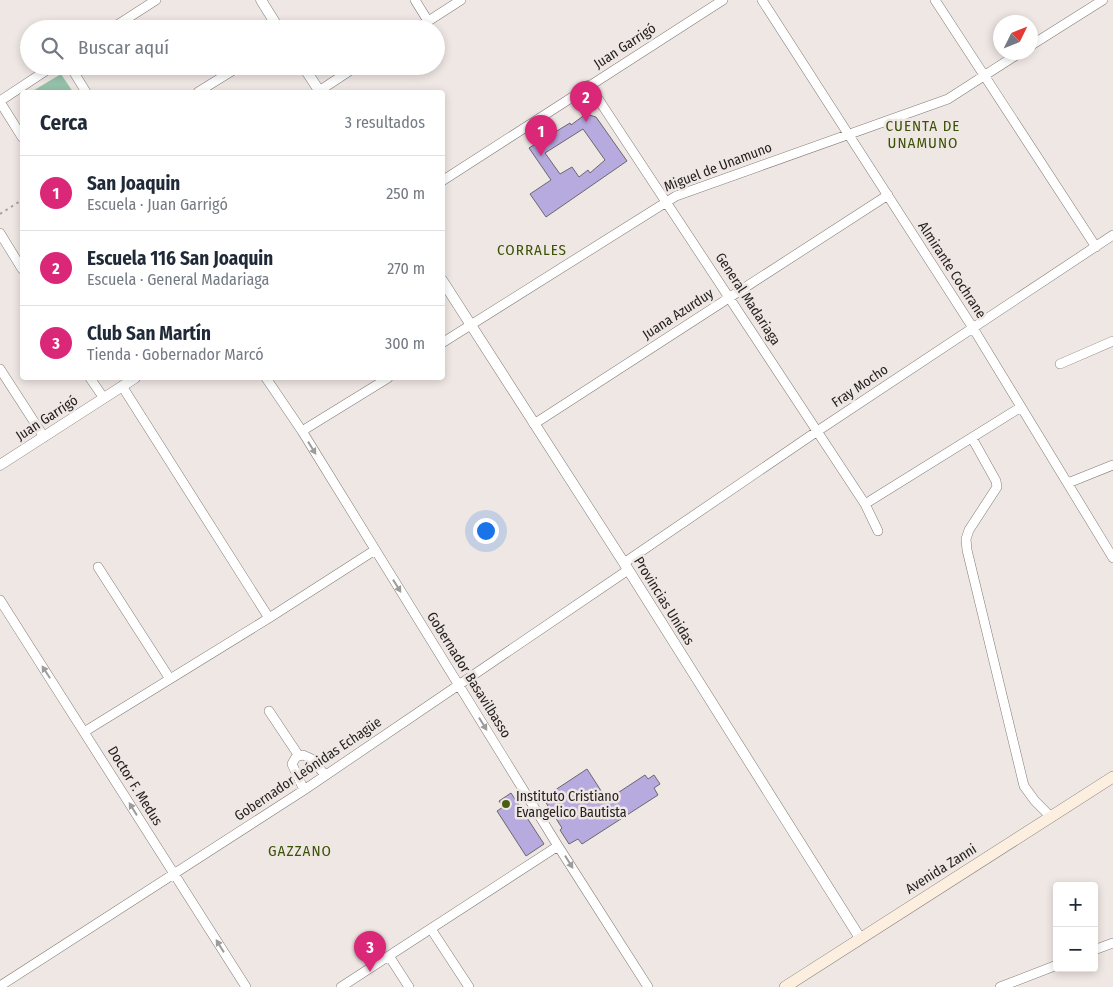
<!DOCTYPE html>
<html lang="es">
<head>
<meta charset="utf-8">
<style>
  body { margin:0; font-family:"Fira Sans Condensed",sans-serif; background:#f2f2f3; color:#1f2937 }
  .controls { position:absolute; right:15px; bottom:15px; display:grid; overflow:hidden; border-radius:5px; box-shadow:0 2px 8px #0003 }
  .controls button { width:45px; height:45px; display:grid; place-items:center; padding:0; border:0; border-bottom:1px solid #e0e1e3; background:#fff; color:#1f2937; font:25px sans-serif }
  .compass { position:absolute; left:993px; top:15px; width:45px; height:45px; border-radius:50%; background:#fff; box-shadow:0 2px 8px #0003; rotate:47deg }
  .you { position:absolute; left:485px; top:530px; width:18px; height:18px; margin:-12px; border:4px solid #fff; border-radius:50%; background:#1a73e8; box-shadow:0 0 0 8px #1a73e833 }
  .badge { display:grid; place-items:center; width:32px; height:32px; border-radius:50%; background:#db2777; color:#fff; font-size:16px; font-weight:700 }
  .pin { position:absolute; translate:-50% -41px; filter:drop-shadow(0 1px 2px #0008) }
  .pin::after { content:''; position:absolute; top:26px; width:18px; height:15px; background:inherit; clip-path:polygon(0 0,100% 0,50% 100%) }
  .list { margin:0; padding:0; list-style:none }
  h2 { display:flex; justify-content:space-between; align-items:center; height:65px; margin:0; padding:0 20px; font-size:21px }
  h2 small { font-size:16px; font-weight:400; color:#747a83 }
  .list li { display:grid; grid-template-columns:32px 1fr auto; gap:15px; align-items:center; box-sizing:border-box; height:75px; padding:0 20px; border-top:1px solid #e0e1e3 }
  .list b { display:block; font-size:19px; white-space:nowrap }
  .list p { margin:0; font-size:16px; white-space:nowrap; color:#747a83 }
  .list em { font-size:16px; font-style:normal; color:#747a83 }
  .icon { flex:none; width:28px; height:28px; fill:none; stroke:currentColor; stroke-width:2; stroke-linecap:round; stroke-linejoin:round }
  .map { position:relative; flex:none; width:1113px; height:987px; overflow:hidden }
  .search { position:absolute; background:#fff; box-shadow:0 2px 8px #0003; left:20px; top:20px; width:425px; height:55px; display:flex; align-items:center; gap:12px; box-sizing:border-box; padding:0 18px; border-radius:28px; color:#747a83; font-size:19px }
  .panel { position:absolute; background:#fff; box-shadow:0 2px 8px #0003; left:20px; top:90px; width:425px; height:290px; border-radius:5px }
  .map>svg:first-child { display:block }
  .green { fill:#95c2aa }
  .building { fill:#b7aadf; stroke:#69686e; fill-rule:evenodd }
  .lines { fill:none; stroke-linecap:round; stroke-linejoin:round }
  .minor-casing { stroke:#837c78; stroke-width:10 }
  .tertiary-casing { stroke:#837c78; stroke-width:11 }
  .secondary-casing { stroke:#837c78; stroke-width:12 }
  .path { stroke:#a7a19e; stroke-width:2; stroke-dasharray:2.5 4; stroke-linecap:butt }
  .minor { stroke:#fff; stroke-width:9 }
  .tertiary { stroke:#fff; stroke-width:10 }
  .secondary { stroke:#fdefdf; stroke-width:11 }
  .oneway { fill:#9d9c9b }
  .poi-dot { fill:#46600f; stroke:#efe7e3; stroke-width:2 }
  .labels { text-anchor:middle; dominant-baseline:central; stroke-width:5; stroke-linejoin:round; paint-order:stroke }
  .street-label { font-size:14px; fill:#252221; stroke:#efe7e3 }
  .poi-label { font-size:14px; fill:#252221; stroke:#efe7e3; text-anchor:start }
  .neighbourhood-label { font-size:15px; letter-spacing:1px; fill:#3b5206; stroke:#efe7e3 }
</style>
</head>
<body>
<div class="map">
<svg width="1113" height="987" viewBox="0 0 1113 987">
  <rect width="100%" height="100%" fill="#efe7e3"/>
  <path class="green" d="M61,74l12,18h-42z"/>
  <path class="building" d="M586,114l10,3 31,44 -81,56 -16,-23 21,-14 -22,-32 41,-25 1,2zM583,129l22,31 -15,13 -2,-3 -9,7 -7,-10 -12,7 -15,-21z
    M587,769l20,31 38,-25 3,4 6,-4 6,9 -6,4 4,7 -76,49 -4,-5 -9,5 -9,-14 2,-2 -19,-30z
    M511,793l33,51 -18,12 -29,-45 6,-4 -4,-6z"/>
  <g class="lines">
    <g class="minor-casing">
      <path id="minor" d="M415,0l13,21
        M762,0l211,328 140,230
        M935,0l161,247
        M111,29l45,-29
        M416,29l45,-29
        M1030,46l73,-46
        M70,66l16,26
        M589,85l276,419 13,27
        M319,91l38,-25
        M198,92l42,-26
        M0,101l53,-35
        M0,102l22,35
        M442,181l281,-181
        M0,233l22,36
        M442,343l234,-147 272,-97 73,-47
        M1060,364l53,-23
        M0,369l44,68
        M90,378l13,19
        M266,378l36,53 256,415 90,141
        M122,386l147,232
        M534,424l354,-229
        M302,431l86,-53
        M972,438l24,43 1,6 -28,43 -3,9 1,11 57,236 11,15 16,16
        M1068,483l45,-18
        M865,504l156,-97
        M624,563l192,-131 297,-197
        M98,567l72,112
        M0,600l246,387
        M269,711l30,45
        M84,732l185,-114 106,-68
        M304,790l-12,-26 4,-7 7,-2 9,4 13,16
        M431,929l38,58
        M1094,950l19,-7
        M389,956l20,31
        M0,986l304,-196 324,-220
        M341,987l217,-141
        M1000,987l57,-22"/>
    </g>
    <g class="tertiary-casing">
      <path id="tertiary" d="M261,0l18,29
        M303,66l17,26
        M442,280l182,283 236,375
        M0,465l135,-87"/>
    </g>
    <g class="secondary-casing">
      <path id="secondary" d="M785,987l328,-210"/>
    </g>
    <path class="path" d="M0,214l22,-14"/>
    <use href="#minor" class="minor"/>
    <use href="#tertiary" class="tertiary"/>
    <use href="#secondary" class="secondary"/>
  </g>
  <defs><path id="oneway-solid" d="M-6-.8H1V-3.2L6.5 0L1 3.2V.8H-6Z" transform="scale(1.25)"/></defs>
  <g class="oneway">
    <use href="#oneway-solid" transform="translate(312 448) rotate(58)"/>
    <use href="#oneway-solid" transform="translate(397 586) rotate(58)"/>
    <use href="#oneway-solid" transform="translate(46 672) rotate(-123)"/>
    <use href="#oneway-solid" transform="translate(483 724) rotate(58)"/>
    <use href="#oneway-solid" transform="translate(133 809) rotate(-122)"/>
    <use href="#oneway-solid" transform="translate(569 862) rotate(58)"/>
    <use href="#oneway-solid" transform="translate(220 946) rotate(-122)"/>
  </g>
  <circle class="poi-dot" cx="506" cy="804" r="5"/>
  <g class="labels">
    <g class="street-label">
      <text transform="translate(625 46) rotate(-33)">Juan Garrigó</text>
      <text transform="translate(718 167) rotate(-21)">Miguel de Unamuno</text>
      <text transform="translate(952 270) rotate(57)">Almirante Cochrane</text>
      <text transform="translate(748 299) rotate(57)">General Madariaga</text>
      <text transform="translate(678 314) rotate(-33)">Juana Azurduy</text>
      <text transform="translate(860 386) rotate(-34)">Fray Mocho</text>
      <text transform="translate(47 418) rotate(-33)">Juan Garrigó</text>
      <text transform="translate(664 601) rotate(58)">Provincias Unidas</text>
      <text transform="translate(469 675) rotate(58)">Gobernador Basavilbasso</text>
      <text transform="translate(308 769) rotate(-34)">Gobernador Leónidas Echagüe</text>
      <text transform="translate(135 786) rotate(58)">Doctor F. Medus</text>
      <text transform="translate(941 869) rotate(-32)">Avenida Zanni</text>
    </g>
    <g class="poi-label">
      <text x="516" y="796">Instituto Cristiano<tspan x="516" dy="16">Evangelico Bautista</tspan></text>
    </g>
    <g class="neighbourhood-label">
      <text x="923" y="126">CUENTA DE<tspan x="923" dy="17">UNAMUNO</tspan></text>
      <text x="532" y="250">CORRALES</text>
      <text x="300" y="851">GAZZANO</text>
    </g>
  </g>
</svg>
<div class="controls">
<button>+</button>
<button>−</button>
</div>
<svg class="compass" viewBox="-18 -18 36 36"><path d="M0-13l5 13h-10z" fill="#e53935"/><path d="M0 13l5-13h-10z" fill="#747a83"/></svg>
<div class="you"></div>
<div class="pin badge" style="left:541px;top:156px">1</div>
<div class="pin badge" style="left:586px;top:122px">2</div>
<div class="pin badge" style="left:370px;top:972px">3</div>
<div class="search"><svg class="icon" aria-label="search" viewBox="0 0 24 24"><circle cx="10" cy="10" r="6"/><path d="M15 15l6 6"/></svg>Buscar aquí</div>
<section class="panel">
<h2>Cerca<small>3 resultados</small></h2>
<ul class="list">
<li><span class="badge">1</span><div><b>San Joaquin</b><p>Escuela · Juan Garrigó</p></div><em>250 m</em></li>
<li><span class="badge">2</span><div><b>Escuela 116 San Joaquin</b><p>Escuela · General Madariaga</p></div><em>270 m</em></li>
<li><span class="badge">3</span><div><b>Club San Martín</b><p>Tienda · Gobernador Marcó</p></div><em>300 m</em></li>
</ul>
</section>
</div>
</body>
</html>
